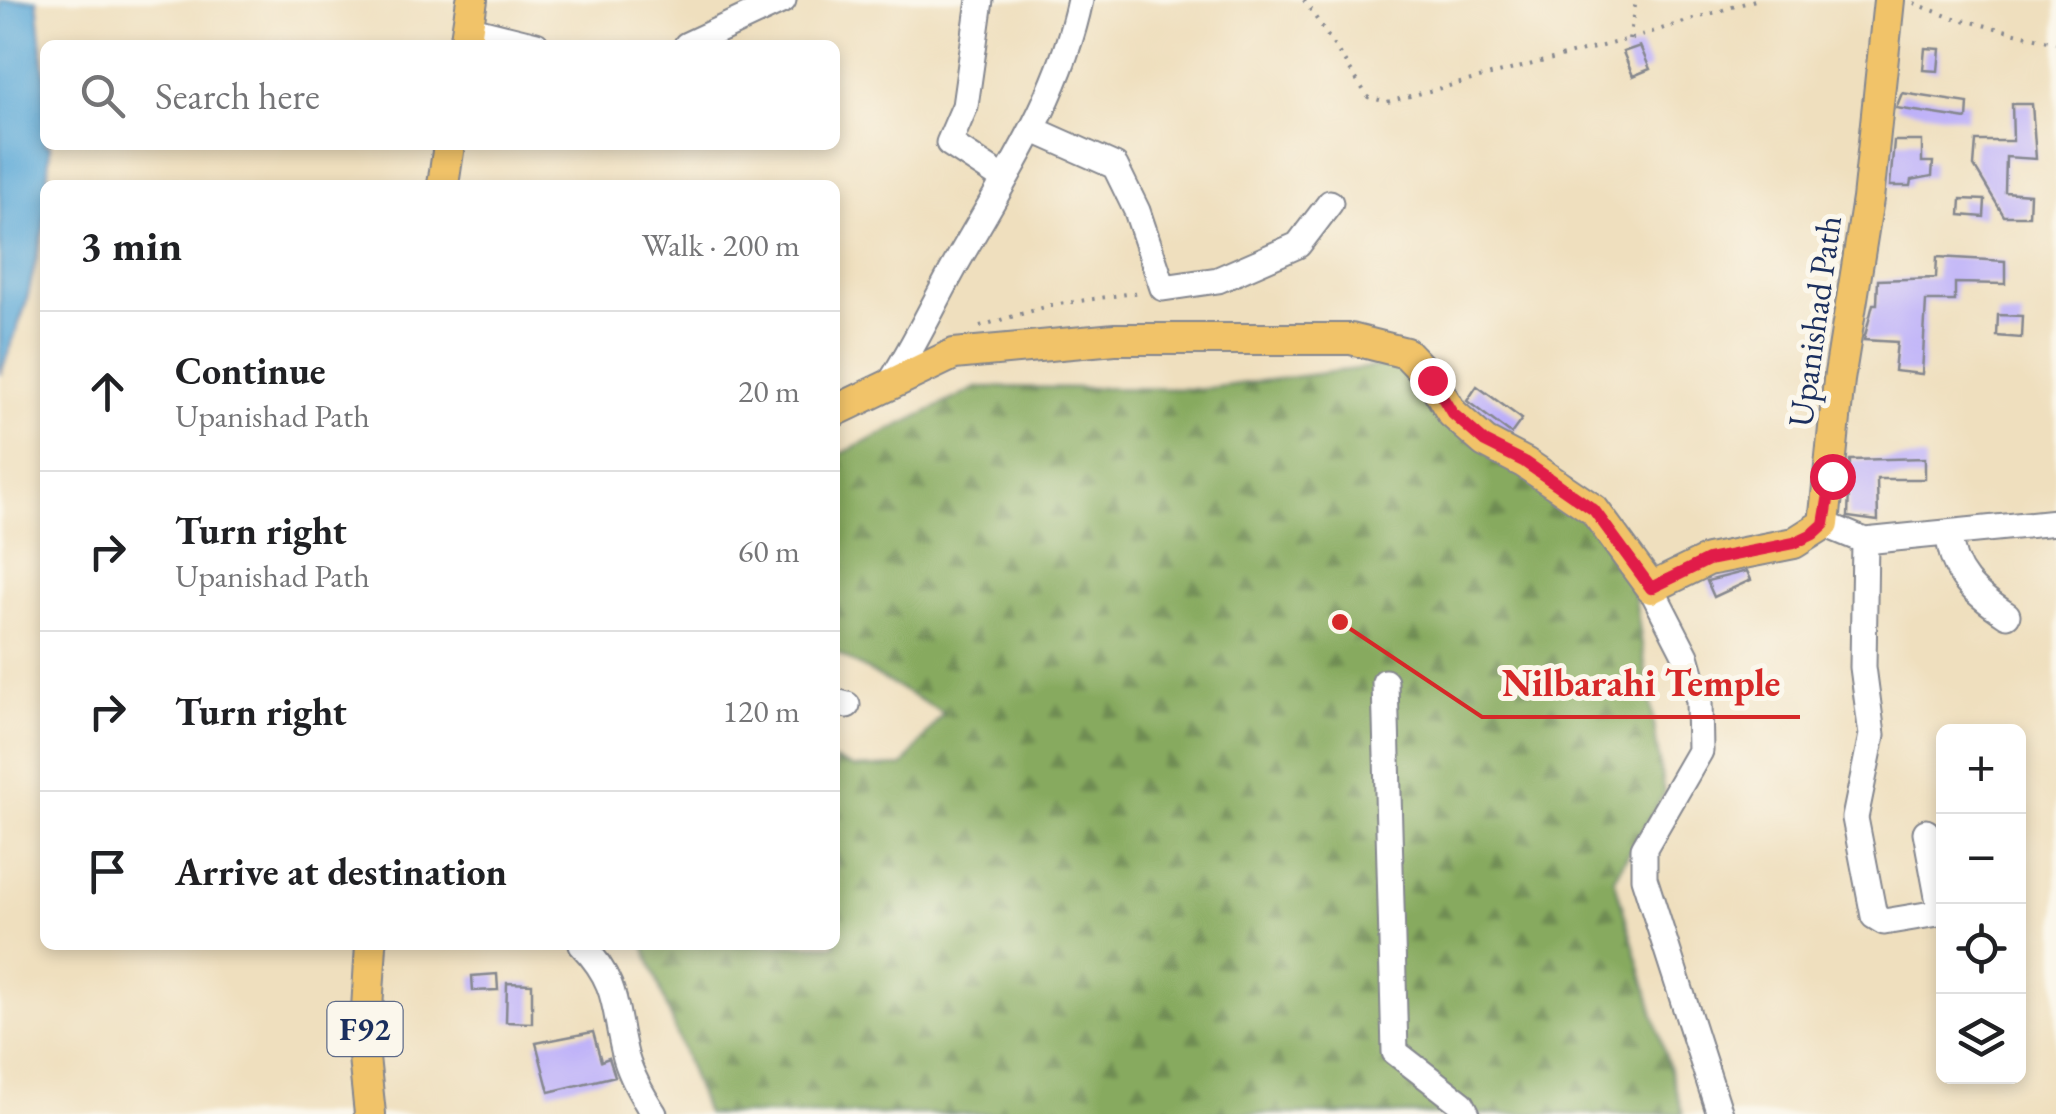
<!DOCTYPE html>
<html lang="en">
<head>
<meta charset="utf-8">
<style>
  body { margin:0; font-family:"EB Garamond",serif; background:#f6f6f6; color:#202124 }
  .controls { position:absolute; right:30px; bottom:30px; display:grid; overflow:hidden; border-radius:15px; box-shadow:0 5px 15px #0003 }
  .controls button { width:90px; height:90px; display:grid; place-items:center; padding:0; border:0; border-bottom:2px solid #e0e0e0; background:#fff; color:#202124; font:50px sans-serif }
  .stop { position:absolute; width:30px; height:30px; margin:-22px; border:8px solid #e11d48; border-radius:50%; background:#fff }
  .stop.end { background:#e11d48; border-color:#fff; box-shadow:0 2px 10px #0008 }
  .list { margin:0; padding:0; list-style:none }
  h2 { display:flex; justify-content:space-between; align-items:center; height:130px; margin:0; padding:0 40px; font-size:42px }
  h2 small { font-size:32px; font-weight:400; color:#757577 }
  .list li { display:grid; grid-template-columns:65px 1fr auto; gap:30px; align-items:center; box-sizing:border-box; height:160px; padding:0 40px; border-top:2px solid #e0e0e0 }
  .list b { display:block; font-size:38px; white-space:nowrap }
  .list p { margin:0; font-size:32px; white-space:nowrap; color:#757577 }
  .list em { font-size:32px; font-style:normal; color:#757577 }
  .icon { flex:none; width:55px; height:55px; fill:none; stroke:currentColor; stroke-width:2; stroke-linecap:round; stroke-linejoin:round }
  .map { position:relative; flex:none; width:2056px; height:1114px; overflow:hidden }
  .search { position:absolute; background:#fff; box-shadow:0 5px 15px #0003; left:40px; top:40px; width:800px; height:110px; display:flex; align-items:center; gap:25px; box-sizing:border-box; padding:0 35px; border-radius:15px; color:#757577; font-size:38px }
  .panel { position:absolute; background:#fff; box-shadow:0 5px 15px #0003; left:40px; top:180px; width:800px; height:770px; border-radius:15px }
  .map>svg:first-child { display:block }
  .forest { fill:url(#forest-firs); stroke:#516c5e; stroke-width:2.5 }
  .water { fill:#60abd8; stroke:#3e6d9b; stroke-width:2.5 }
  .building { fill:#bcaff9 }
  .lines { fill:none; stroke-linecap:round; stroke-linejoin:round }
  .minor-casing { stroke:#85878e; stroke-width:29 }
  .major-casing { stroke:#85878e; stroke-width:34 }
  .path { stroke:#85878e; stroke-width:4; stroke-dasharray:2.5 8; stroke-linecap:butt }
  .minor { stroke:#fff; stroke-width:25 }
  .major { stroke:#f1c369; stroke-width:30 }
  .route { stroke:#e11d48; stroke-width:12 }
  .labels { text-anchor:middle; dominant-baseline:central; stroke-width:10; stroke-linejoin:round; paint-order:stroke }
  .shield { fill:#fbf7ec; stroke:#5e6b89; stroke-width:2.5 }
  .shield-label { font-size:32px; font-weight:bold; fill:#1b2f5e }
  .street-label { font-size:35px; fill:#1b2f5e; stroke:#fbf7ec }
  .leader { fill:none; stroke:#d62828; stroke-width:4 }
  .callout-dot { fill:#d62828; stroke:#fbf7ec; stroke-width:4 }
  .callout-label { font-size:38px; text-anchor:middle; font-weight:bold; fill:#d62828; stroke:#fbf7ec; stroke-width:10; stroke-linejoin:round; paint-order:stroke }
</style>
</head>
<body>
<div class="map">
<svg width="2056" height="1114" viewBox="0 0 2056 1114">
  <defs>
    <pattern id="forest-firs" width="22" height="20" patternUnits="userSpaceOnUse" patternTransform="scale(2.5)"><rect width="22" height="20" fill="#87aa5f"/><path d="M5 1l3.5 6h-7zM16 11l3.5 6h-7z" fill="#6e8b52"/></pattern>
  </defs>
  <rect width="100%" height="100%" fill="#fbf7ec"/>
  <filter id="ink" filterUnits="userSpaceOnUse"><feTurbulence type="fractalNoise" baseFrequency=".01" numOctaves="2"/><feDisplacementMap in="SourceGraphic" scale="20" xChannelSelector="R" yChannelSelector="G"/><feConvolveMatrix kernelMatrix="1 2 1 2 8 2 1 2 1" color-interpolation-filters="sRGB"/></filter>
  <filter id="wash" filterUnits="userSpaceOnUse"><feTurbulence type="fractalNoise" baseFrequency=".0048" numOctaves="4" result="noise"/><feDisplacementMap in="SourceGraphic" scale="40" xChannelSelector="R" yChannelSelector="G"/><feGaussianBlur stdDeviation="2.25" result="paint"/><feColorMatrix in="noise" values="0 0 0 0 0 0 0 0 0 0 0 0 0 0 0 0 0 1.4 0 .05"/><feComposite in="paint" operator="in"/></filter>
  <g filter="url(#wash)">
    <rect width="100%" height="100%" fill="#efdfbe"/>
    <path class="forest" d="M1402,363l107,74 120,120 35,237 -50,84 69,236h-977l-62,-169h191v-185l20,8 48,-2 40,-53 -108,-61v-195l143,-70 223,2z"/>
    <path class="water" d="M0,0h37l8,80v65h5l-6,82 -19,80 -25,68z"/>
    <g id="blocks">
      <path class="building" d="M1640,46l10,23 -17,7 -10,-24z
        M1925,48l15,1 -2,22 -15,-1z
        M1902,93l66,10 -1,16 -71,-11z
        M2012,104h20l4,55 -30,-2 -1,35 25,2 -1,22h-25l-30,-50 2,-25h37z
        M1894,141h28v21h11l-1,14 -21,4 -1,6h-20z
        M1961,199l24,1 -1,17 -24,-2z
        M1937,257l68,4v23l-50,-1v18h-29l-4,73 -28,-3 3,-29 -33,-2 9,-36h4l1,-24 58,-2z
        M1998,315l24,1 -1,22 -24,-2z
        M1477,386l45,33 -11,15 -44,-33z
        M1925,458v21h-48l1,42 -30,-4 2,-57z
        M1747,571l4,9 -37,17 -7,-16z
        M497,974l1,16 -25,1 -1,-15z
        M507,983l25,1v39l-26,-1z
        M593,1032l8,29 8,-3 6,18 -66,16 -13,-49z"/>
    </g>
  </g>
  <g filter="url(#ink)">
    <use href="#blocks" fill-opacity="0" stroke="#85878e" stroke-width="2.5"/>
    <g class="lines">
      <g class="minor-casing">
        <path id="minor" d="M980,0l-15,106 -16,37 55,36
          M467,28l69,17
          M687,45l96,-45
          M1034,130l81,36 22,45 26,77 55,-8 80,-35 32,-42
          M889,385c26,-40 44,-80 67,-121 48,-85 104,-167 124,-264
          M1824,524l41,17 191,-19
          M1949,535c3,39 26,59 58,80
          M1865,541l-2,126 9,68 -17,83 19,98 10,6 60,-10
          M1651,588l35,68 13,45 1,50 -56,97v30l76,236
          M1385,682l10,370 67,52 5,10
          M835,702l12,3
          M1926,832l15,81
          M582,945c39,41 31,65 44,113 6,20 17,39 28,56"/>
      </g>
      <g class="major-casing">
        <path id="major" d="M465,45l7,-45
          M443,185l6,-40
          M835,411l119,-57 161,-15h236l55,14 26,27 20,33 33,29 40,21 69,47 57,78 57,-28 86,-17 30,-19 15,-144 29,-181 21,-199
          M370,1114l-6,-57 7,-112"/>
      </g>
      <path class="path" d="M1304,0l64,97 19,5 242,-63 126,-39
        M1914,3l33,13 109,27
        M1629,39l7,-39
        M980,326l72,-21 89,-13"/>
      <use href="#minor" class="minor"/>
      <use href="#major" class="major"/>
    </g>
  </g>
  <g class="lines" filter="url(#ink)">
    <path class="route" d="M1432,380l20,33 33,29 40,20 69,48 57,78 57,-28 86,-17 19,-9 11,-10 8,-48"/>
  </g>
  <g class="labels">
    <rect class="shield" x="327.5" y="1002" width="75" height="54" rx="8"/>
    <g class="shield-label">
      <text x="365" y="1029">F92</text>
    </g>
    <g class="street-label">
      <text transform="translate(1814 321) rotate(-82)">Upanishad Path</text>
    </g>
  </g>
  <path class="leader" d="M1340 622L1482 717H1800"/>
  <circle class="callout-dot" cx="1340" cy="622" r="10"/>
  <g class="callout-label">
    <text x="1641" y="696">Nilbarahi Temple</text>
  </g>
</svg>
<div class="controls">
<button>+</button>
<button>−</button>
<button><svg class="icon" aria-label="locate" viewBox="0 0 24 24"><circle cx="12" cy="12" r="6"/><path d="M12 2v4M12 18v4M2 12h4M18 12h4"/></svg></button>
<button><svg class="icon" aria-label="layers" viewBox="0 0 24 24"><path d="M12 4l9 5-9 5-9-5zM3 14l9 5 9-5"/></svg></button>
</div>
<div class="stop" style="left:1832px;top:476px"></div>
<div class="stop end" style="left:1432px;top:380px"></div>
<div class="search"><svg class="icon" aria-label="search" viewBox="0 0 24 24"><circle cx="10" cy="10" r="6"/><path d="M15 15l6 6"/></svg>Search here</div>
<section class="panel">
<h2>3 min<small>Walk · 200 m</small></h2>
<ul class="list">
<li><svg class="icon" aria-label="ahead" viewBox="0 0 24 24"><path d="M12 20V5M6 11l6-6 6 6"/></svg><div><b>Continue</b><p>Upanishad Path</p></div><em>20 m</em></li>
<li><svg class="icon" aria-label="right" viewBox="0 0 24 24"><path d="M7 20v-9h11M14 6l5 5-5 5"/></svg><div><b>Turn right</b><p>Upanishad Path</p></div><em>60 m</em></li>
<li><svg class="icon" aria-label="right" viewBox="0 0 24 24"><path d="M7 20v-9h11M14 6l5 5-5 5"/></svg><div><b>Turn right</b></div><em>120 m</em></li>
<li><svg class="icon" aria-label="arrive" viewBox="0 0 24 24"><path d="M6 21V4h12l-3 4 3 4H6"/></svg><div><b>Arrive at destination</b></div></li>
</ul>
</section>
</div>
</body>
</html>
